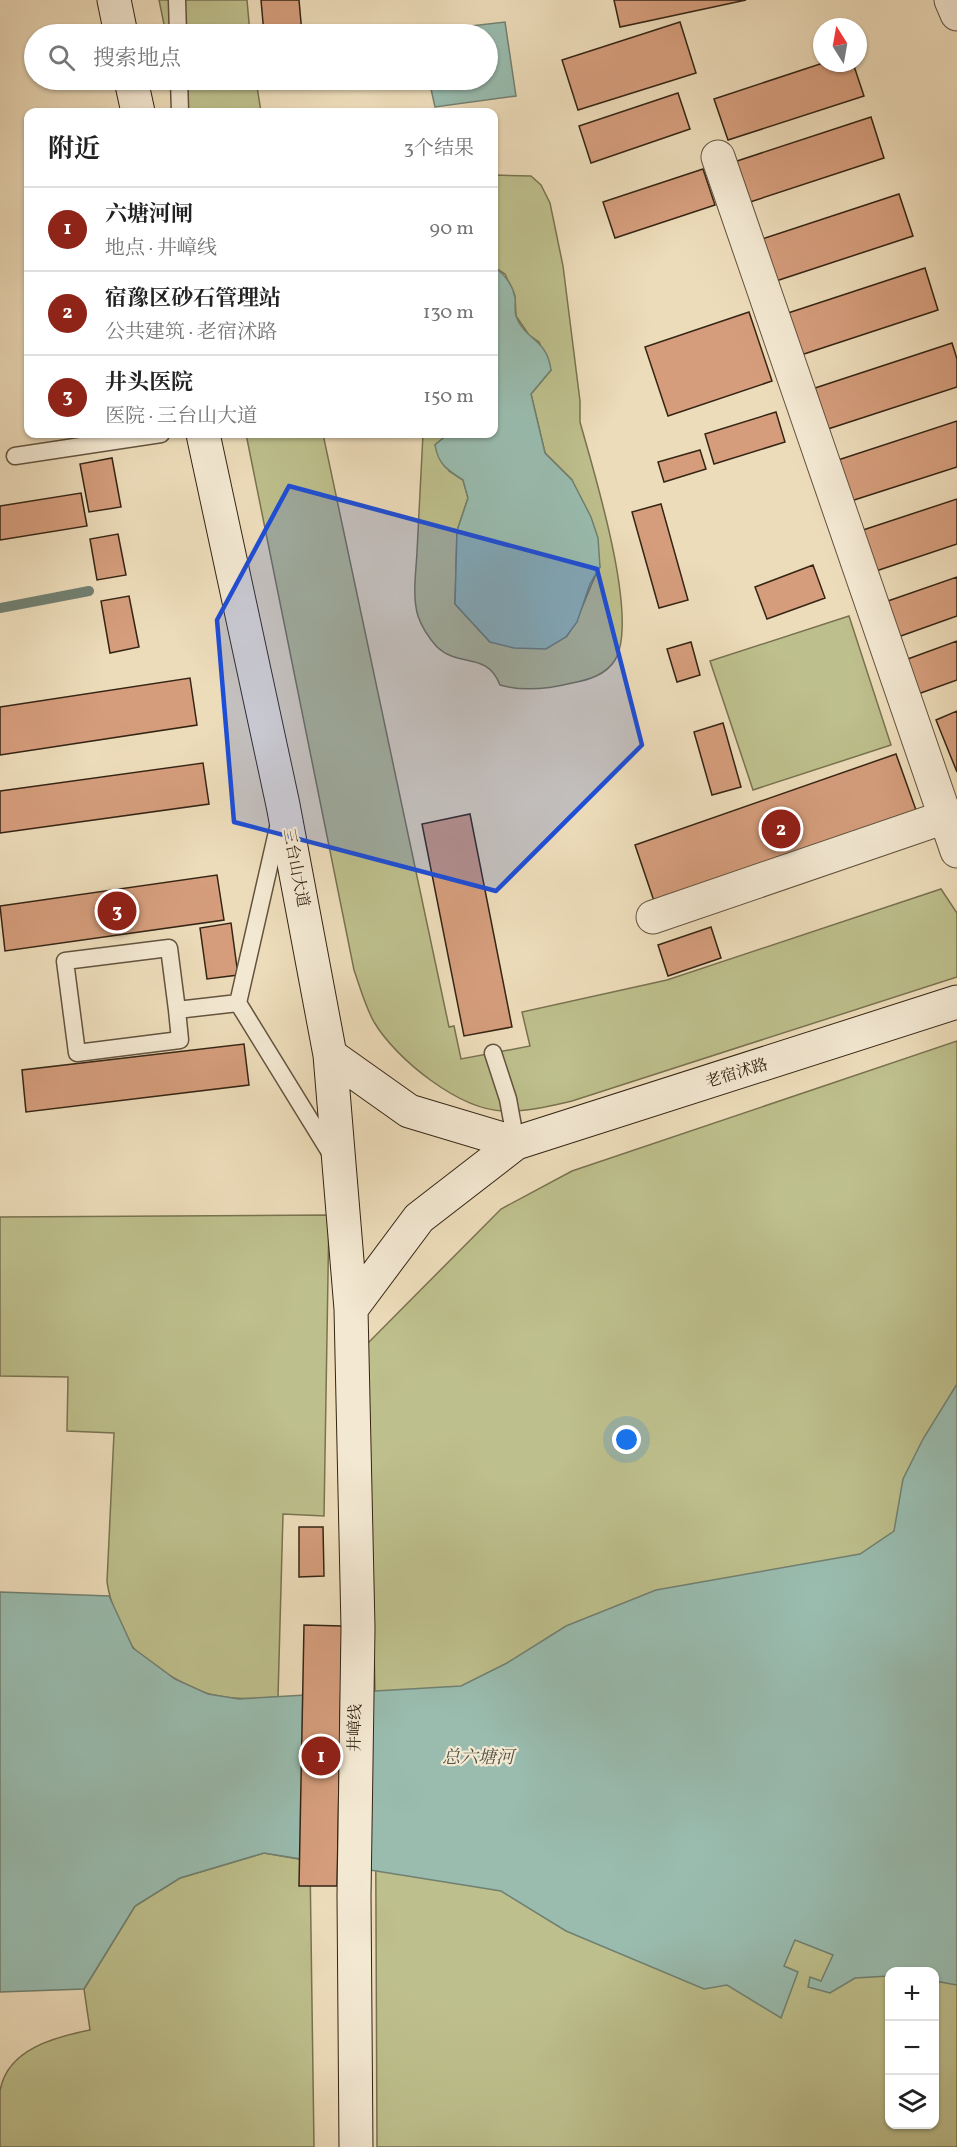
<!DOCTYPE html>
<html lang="zh">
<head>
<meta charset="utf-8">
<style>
  body { margin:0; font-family:Vollkorn,"Noto Serif SC",serif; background:#f2f2f2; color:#222 }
  .controls { position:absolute; right:18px; bottom:18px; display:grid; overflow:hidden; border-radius:12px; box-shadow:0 2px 4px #0004 }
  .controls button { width:54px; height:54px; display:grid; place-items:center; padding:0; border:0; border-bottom:2px solid #e0e0e0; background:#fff; color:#222; font:30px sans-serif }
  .compass { position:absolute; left:813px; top:18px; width:54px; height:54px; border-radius:50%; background:#fff; box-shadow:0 2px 4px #0004; rotate:349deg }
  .you { position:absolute; left:627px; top:1440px; width:21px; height:21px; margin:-15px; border:4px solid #fff; border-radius:50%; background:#1a73e8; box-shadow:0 0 0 9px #1a73e833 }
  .badge { display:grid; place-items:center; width:39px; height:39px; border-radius:50%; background:#8f2418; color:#fff; font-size:20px; font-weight:700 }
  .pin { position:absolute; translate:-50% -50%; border:3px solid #fff; box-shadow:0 2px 6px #0006 }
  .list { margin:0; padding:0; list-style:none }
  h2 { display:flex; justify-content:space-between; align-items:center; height:78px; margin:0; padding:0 24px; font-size:26px }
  h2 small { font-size:20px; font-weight:400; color:#767676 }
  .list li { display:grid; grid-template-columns:39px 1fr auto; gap:18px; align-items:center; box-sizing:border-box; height:84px; padding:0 24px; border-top:2px solid #e0e0e0 }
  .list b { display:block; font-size:22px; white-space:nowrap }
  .list p { margin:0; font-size:20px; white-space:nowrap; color:#767676 }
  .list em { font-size:20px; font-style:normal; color:#767676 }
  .icon { flex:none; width:33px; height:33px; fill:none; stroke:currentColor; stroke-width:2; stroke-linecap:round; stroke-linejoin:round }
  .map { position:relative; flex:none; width:957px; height:2147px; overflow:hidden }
  .search { position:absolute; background:#fff; box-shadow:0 2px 4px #0004; left:24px; top:24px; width:474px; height:66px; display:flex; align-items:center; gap:15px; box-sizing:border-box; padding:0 21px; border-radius:33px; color:#767676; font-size:22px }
  .panel { position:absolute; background:#fff; box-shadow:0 2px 4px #0004; left:24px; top:108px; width:474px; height:330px; border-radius:12px }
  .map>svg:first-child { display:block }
  .green { fill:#bdbf8c; stroke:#797250; stroke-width:1.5; fill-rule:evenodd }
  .water { fill:#99bcaf; stroke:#718071; stroke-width:1.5 }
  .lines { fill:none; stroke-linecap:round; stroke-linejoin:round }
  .stream { stroke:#718071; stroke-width:10 }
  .building { fill:#d59d7c; stroke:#352514; stroke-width:1.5 }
  .service-casing { stroke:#63533e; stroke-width:19 }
  .minor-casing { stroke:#63533e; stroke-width:35 }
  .secondary-casing { stroke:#352514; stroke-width:35 }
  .service { stroke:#f3e8d2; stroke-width:16 }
  .minor { stroke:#f3e8d2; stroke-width:33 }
  .secondary { stroke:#f3e8d2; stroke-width:33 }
  .marked { fill:#1d4ed8; fill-opacity:0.2; stroke:#1d4ed8; stroke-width:4.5; stroke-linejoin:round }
  .labels { text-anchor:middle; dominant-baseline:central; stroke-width:4.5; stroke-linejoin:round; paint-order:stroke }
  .street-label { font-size:16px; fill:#352514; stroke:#f3e8d2 }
  .water-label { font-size:18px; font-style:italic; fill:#535242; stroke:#f3e8d2 }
</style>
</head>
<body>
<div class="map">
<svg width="957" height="2147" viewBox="0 0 957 2147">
  <rect width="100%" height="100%" fill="#eddcba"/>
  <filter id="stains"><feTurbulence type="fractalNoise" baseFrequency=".00333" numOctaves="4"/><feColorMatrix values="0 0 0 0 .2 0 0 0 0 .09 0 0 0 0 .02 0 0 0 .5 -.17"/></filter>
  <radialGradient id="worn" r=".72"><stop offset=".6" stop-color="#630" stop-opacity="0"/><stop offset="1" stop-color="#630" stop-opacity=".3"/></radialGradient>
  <path class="green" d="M159,0h88l3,34h-84z
    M175,80h81l5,32h-80z
    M494,175l37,1 10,9 9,18 13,63 17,135v21c13,47 60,197 35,238 -9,15 -27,20 -43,23 -24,6 -48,9 -72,2 -13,-34 -41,-17 -63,-38 -8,-9 -15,-19 -19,-31 -6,-20 -2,-43 -1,-64 2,-39 4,-79 6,-118h25l-13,11 14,26 14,9 5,18 -11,33 -2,73 35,38 76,-5c16,-22 21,-47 34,-70l-28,-87 -27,-27 -14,-59 20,-24 -12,-28 -10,-7 -13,-19 -1,-20 -10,-22 -11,-7z
    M246,434h77l126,593 5,-1 7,33 69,-13 -8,-34 145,-32 274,-91 16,24v64l-385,124c-22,5 -46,11 -68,10 -45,-1 -108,-52 -130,-89 -9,-16 -14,-35 -20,-52z
    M849,616l42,129 -138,45 -43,-129z
    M957,1041v1106h-580l-2,-456 -8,-347 134,-135 71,-38zM890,1972h44v152h-44z
    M329,1215l-5,301 -41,-2 -5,183c-24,2 -46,3 -69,-3 -18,-5 -67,-32 -77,-48 -11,-18 -22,-43 -25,-64l7,-149 -47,-2 1,-54 -68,-1v-159z
    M264,1853l46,8 4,286h-314c0,-18 0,-38 0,-56 7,-42 55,-54 90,-61l-6,-41 51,-83 45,-28z"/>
  <path class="water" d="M505,22l11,74 -81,11 -6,-27h59v-46l-70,-2z
    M494,267c10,7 18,16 21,30 1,5 -1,13 1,19 8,24 31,22 35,54l-20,24 14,59 27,27 19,37 7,21 2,29 -10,17 -13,38 -11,15 -20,12 -32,-1 -24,-6 -35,-38 2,-73 11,-33 -5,-18c-16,-10 -25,-16 -28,-35l13,-11h46z
    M957,1384v601l-22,-4 -1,-9h-44l-1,4 -34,2 -25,15 -22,-6 2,-10 11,4 12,-26 -38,-15 -11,26 14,6 -17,46 -54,-33 -23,4 -138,-58 -65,-40 -237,-38 -84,25 -45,28 -51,83 -84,3v-400l109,4 24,52 42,31 33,15 31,5 222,-13 46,-23 59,-37 90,-36 204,-36 34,-23 9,-52 20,-40z"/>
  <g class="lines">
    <path class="stream" d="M0,608l89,-17"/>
  </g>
  <path class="building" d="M261,0h38l3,34h-38z
    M614,0h132l-126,27z
    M680,22l16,51 -118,37 -16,-50z
    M823,63h30l11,33 -136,44 -14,-41z
    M678,93l12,36 -99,34 -12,-37z
    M871,117l13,41 -137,45 -13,-41z
    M703,169l12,36 -100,33 -12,-36z
    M899,194l14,42 -137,45 -14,-42z
    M925,268l13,42 -137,45 -13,-42z
    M749,312l23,69 -104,35 -23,-69z
    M952,343l5,16v28l-129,42 -13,-41z
    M776,412l9,30 -71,22 -9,-30z
    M957,421v46l-106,34 -13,-41z
    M700,450l6,19 -42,13 -6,-20z
    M112,458l9,49 -32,5 -9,-48z
    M81,493l6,33 -87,14v-34z
    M957,499v45l-81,27 -13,-41z
    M661,504l27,96 -29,8 -27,-96z
    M118,534l8,41 -29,5 -7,-41z
    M813,565l12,33 -58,21 -12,-32z
    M957,577v39l-59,21 -13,-35z
    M129,596l10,51 -29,6 -9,-52z
    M957,641v39l-39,14 -13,-34z
    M691,642l9,33 -23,7 -10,-33z
    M190,678l7,47 -197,30v-48z
    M957,711v61l-21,-52z
    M723,723l18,64 -29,8 -18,-63z
    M896,754l20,56 -262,91 -19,-56z
    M203,763l6,41 -209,29v-42z
    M470,814l42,213 -48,9 -42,-212z
    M217,875l7,45 -219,31 -5,-45z
    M231,923l7,52 -31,4 -7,-51z
    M711,927l10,31 -53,18 -10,-31z
    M244,1044l5,41 -223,27 -4,-42z
    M299,1527h24l1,49 -25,1z
    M304,1625l38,1 -5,260h-38z"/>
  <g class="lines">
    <g class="service-casing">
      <path id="service" d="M177,0l1,34
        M179,80l1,32
        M15,456l146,-22
        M279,823l-41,180 93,151
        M177,1010l3,30 -103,13 -12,-92 104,-13 8,62 61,-7
        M493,1053l15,46 8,44"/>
    </g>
    <g class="minor-casing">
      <path id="minor" d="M951,0l6,14
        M718,157l239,694
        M653,917l292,-100"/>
    </g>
    <g class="secondary-casing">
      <path id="secondary" d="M114,0l7,34
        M131,80l7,32
        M203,434l80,371 47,250 21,254 7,319 -4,268 2,251
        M330,1055l79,56 107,32
        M351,1309l68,-91 97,-75 441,-141"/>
    </g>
    <use href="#service" class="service"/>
    <use href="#minor" class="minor"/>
    <use href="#secondary" class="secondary"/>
  </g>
  <path class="marked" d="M289,486l308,83 45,176 -146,146 -262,-69 -17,-202z"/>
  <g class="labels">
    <g class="street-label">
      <text transform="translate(295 868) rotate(79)">三台山大道</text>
      <text transform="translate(737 1074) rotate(-17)">老宿沭路</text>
      <text transform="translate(356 1728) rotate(-89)">井嶂线</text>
    </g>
    <g class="water-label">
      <text x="478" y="1758">总六塘河</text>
    </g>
  </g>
  <rect width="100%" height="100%" filter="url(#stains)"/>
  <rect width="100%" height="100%" fill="url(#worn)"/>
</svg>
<div class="controls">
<button>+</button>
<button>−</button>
<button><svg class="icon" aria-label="layers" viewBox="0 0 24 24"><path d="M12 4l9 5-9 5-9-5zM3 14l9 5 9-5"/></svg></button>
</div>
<svg class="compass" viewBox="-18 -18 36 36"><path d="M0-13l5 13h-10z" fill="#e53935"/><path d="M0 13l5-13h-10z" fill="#767676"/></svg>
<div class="you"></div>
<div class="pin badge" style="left:321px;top:1756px">1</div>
<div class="pin badge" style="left:781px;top:829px">2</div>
<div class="pin badge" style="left:117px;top:911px">3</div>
<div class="search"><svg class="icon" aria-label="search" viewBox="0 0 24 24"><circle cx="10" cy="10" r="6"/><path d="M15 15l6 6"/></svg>搜索地点</div>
<section class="panel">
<h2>附近<small>3个结果</small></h2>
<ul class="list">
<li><span class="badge">1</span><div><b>六塘河闸</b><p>地点 · 井嶂线</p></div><em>90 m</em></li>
<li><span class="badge">2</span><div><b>宿豫区砂石管理站</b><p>公共建筑 · 老宿沭路</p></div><em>130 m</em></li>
<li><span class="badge">3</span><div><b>井头医院</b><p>医院 · 三台山大道</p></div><em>150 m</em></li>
</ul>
</section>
</div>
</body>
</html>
